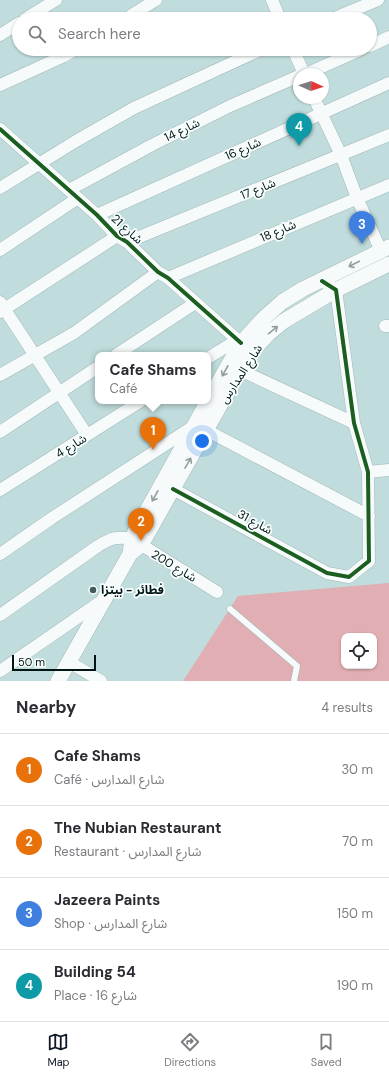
<!DOCTYPE html>
<html lang="en">
<head>
<meta charset="utf-8">
<style>
  body { margin:0; font-family:"DM Sans","Noto Sans Arabic",sans-serif; background:#f2f2f3; color:#2b2b33 }
  .controls { position:absolute; right:12px; bottom:12px; display:grid; overflow:hidden; border-radius:8px; box-shadow:0 1px 3px #0004 }
  .controls button { width:36px; height:36px; display:grid; place-items:center; padding:0; border:0; border-bottom:1px solid #e1e1e2; background:#fff; color:#2b2b33; font:20px sans-serif }
  .compass { position:absolute; left:293px; top:68px; width:36px; height:36px; border-radius:50%; background:#fff; box-shadow:0 1px 3px #0004; rotate:93deg }
  .scale { position:absolute; left:12px; bottom:10px; width:84px; box-sizing:border-box; padding-left:4px; border:2px solid #021515; border-top:0; font-size:11px; line-height:14px; white-space:nowrap; color:#021515; -webkit-text-stroke:3px #f9fefe; paint-order:stroke }
  .you { position:absolute; left:202px; top:441px; width:14px; height:14px; margin:-10px; border:3px solid #fff; border-radius:50%; background:#1a73e8; box-shadow:0 0 0 6px #1a73e833 }
  .badge { display:grid; place-items:center; width:26px; height:26px; border-radius:50%; background:#111827; color:#fff; font-size:13px; font-weight:700 }
  .pin { position:absolute; translate:-50% -33px; filter:drop-shadow(0 1px 2px #0008) }
  .pin::after { content:''; position:absolute; top:21px; width:14px; height:12px; background:inherit; clip-path:polygon(0 0,100% 0,50% 100%) }
  .popup { position:absolute; left:95px; top:352px; width:116px; height:52px; box-sizing:border-box; display:grid; place-content:center; border-radius:8px; background:#fff; filter:drop-shadow(0 1px 3px #0005); font-size:13px; white-space:nowrap; color:#7c7c81 }
  .popup b { font-size:15px; color:#2b2b33 }
  .popup::after { content:''; position:absolute; left:50%; top:100%; margin-left:-8px; border:8px solid transparent; border-top-color:#fff }
  .list { margin:0; padding:0; list-style:none }
  h2 { display:flex; justify-content:space-between; align-items:center; height:52px; margin:0; padding:0 16px; font-size:17px }
  h2 small { font-size:13px; font-weight:400; color:#7c7c81 }
  .list li { display:grid; grid-template-columns:26px 1fr auto; gap:12px; align-items:center; box-sizing:border-box; height:72px; padding:0 16px; border-top:1px solid #e1e1e2 }
  .list b { display:block; font-size:15px; white-space:nowrap }
  .list p { margin:0; font-size:13px; white-space:nowrap; color:#7c7c81 }
  .list em { font-size:13px; font-style:normal; color:#7c7c81 }
  .icon { flex:none; width:22px; height:22px; fill:none; stroke:currentColor; stroke-width:2; stroke-linecap:round; stroke-linejoin:round }
  .map { position:relative; flex:none; width:389px; height:681px; overflow:hidden }
  .search { position:absolute; background:#fff; box-shadow:0 1px 3px #0004; left:12px; right:12px; top:12px; height:44px; display:flex; align-items:center; gap:10px; box-sizing:border-box; padding:0 14px; border-radius:22px; color:#7c7c81; font-size:15px }
  .sheet { height:340px; background:#fff }
  nav { display:flex; justify-content:space-around; align-items:center; box-sizing:border-box; height:56px; border-top:1px solid #e1e1e2; background:#fff; font-size:11px; color:#7c7c81 }
  nav a { display:grid; justify-items:center; gap:2px }
  nav .on { color:#111827 }
  .map>svg:first-child { display:block }
  .green { fill:#e0aeb3; fill-rule:evenodd }
  .lines { fill:none; stroke-linecap:round; stroke-linejoin:round }
  .service-casing { stroke:#a3b9b9; stroke-width:7 }
  .minor-casing { stroke:#a3b9b9; stroke-width:13 }
  .tertiary-casing { stroke:#a3b9b9; stroke-width:16 }
  .service { stroke:#f6fafa; stroke-width:6 }
  .minor { stroke:#f6fafa; stroke-width:12 }
  .tertiary { stroke:#f6fafa; stroke-width:15 }
  .cycleway-casing { stroke:#f9fefe; stroke-width:6 }
  .cycleway { stroke:#1b5e20; stroke-width:4 }
  .oneway { stroke:#949e9e }
  .poi-dot { fill:#445b5b; stroke:#f9fefe; stroke-width:1.5 }
  .labels { text-anchor:middle; dominant-baseline:central; stroke-width:3.5; stroke-linejoin:round; paint-order:stroke }
  .street-label { font-size:12px; fill:#021515; stroke:#f9fefe }
  .poi-label { font-size:12px; font-weight:bold; fill:#021515; stroke:#f9fefe; text-anchor:start }
</style>
</head>
<body>
<div class="map">
<svg width="389" height="681" viewBox="0 0 389 681">
  <rect width="100%" height="100%" fill="#c0dcdc"/>
  <path class="green" d="M389,583v98h-206l55,-85zM344,636h30v30h-30z"/>
  <g class="lines">
    <g class="service-casing">
      <path id="service" d="M230,609l67,57 -3,15"/>
    </g>
    <g class="minor-casing">
      <path id="minor" d="M272,0l8,19
        M25,19l31,-19
        M125,19l31,-19
        M332,19l46,-19
        M0,35l19,-12
        M370,46l19,-9
        M293,49l11,25
        M306,74l56,-25
        M0,85l64,-29 12,-7
        M314,98l27,57 16,43 24,53
        M0,129l97,86 20,21 10,6 31,30 10,6 73,65
        M0,188l76,-47 58,-33 128,-59
        M69,190l83,-45 78,-39 69,-30
        M97,215l292,-132
        M127,242l262,-107
        M0,250l78,-52
        M168,278l221,-93
        M0,302l87,133
        M0,312l117,-76
        M385,326h4
        M116,355l79,-52
        M208,358l29,-18
        M240,370l114,53
        M0,375l74,-42 84,-61
        M206,430l163,86
        M0,432l98,-65
        M368,472l21,-2
        M173,489l154,84 22,4 20,-16 -1,-89 -14,-49 -18,-133 -14,-9
        M0,490l141,-89
        M0,554l52,-36 142,-92
        M0,615l98,-69c13,-8 19,-10 34,-7l85,53
        M69,662l32,19
        M0,671l103,-71"/>
    </g>
    <g class="tertiary-casing">
      <path id="tertiary" d="M208,401l33,-58 23,-25 18,-16 21,-13 86,-42
        M130,554l11,-9 99,-175 13,-20 15,-16 16,-13 52,-31 53,-26
        M58,681l72,-127 2,-15 3,-7 73,-131"/>
    </g>
    <use href="#service" class="service"/>
    <use href="#minor" class="minor"/>
    <use href="#tertiary" class="tertiary"/>
    <g class="cycleway-casing">
      <path id="cycleway" d="M0,129l97,86 20,21 10,6 31,30 10,6 73,65
        M173,489l154,84 22,4 20,-16 -1,-89 -14,-49 -18,-133 -14,-9"/>
    </g>
    <use href="#cycleway" class="cycleway"/>
  </g>
  <defs><path id="oneway-shaft" d="M-6 0H5M1.5-3L5.5 0L1.5 3" fill="none" stroke-width="1.6" stroke-linecap="round" stroke-linejoin="round"/></defs>
  <g class="oneway">
    <use href="#oneway-shaft" transform="translate(354 264) rotate(153)"/>
    <use href="#oneway-shaft" transform="translate(273 330) rotate(-39)"/>
    <use href="#oneway-shaft" transform="translate(225 371) rotate(119)"/>
    <use href="#oneway-shaft" transform="translate(188 463) rotate(-60)"/>
    <use href="#oneway-shaft" transform="translate(155 496) rotate(119)"/>
  </g>
  <circle class="poi-dot" cx="93" cy="590" r="4"/>
  <g class="labels">
    <g class="street-label">
      <text transform="translate(182 130) rotate(-26)">شارع 14</text>
      <text transform="translate(243 149) rotate(-24)">شارع 16</text>
      <text transform="translate(258 189) rotate(-22)">شارع 17</text>
      <text transform="translate(127 229) rotate(42)">شارع 21</text>
      <text transform="translate(278 231) rotate(-23)">شارع 18</text>
      <text transform="translate(241 374) rotate(-57)">شارع المدارس</text>
      <text transform="translate(71 446) rotate(-32)">شارع 4</text>
      <text transform="translate(255 522) rotate(29)">شارع 31</text>
      <text transform="translate(174 566) rotate(31)">شارع 200</text>
    </g>
    <g class="poi-label">
      <text x="101" y="590">فطائر - بيتزا</text>
    </g>
  </g>
</svg>
<div class="controls">
<button><svg class="icon" aria-label="locate" viewBox="0 0 24 24"><circle cx="12" cy="12" r="6"/><path d="M12 2v4M12 18v4M2 12h4M18 12h4"/></svg></button>
</div>
<svg class="compass" viewBox="-18 -18 36 36"><path d="M0-13l5 13h-10z" fill="#e53935"/><path d="M0 13l5-13h-10z" fill="#7c7c81"/></svg>
<div class="scale">50 m</div>
<div class="you"></div>
<div class="pin badge" style="left:153px;top:450px;background:#e8710a">1</div>
<div class="popup"><b>Cafe Shams</b>Café</div>
<div class="pin badge" style="left:141px;top:541px;background:#e8710a">2</div>
<div class="pin badge" style="left:362px;top:244px;background:#3f7fe0">3</div>
<div class="pin badge" style="left:299px;top:146px;background:#0f9aa8">4</div>
<div class="search"><svg class="icon" aria-label="search" viewBox="0 0 24 24"><circle cx="10" cy="10" r="6"/><path d="M15 15l6 6"/></svg>Search here</div>
</div>
<section class="sheet">
<h2>Nearby<small>4 results</small></h2>
<ul class="list">
<li><span class="badge" style="background:#e8710a">1</span><div><b>Cafe Shams</b><p>Café · شارع المدارس</p></div><em>30 m</em></li>
<li><span class="badge" style="background:#e8710a">2</span><div><b>The Nubian Restaurant</b><p>Restaurant · شارع المدارس</p></div><em>70 m</em></li>
<li><span class="badge" style="background:#3f7fe0">3</span><div><b>Jazeera Paints</b><p>Shop · شارع المدارس</p></div><em>150 m</em></li>
<li><span class="badge" style="background:#0f9aa8">4</span><div><b>Building 54</b><p>Place · شارع 16</p></div><em>190 m</em></li>
</ul>
</section>
<nav>
<a class="on"><svg class="icon" aria-label="map" viewBox="0 0 24 24"><path d="M3 6l6-2 6 2 6-2v14l-6 2-6-2-6 2zM9 4v14M15 6v14"/></svg>Map</a>
<a><svg class="icon" aria-label="directions" viewBox="0 0 24 24"><path d="M12 3l9 9-9 9-9-9zM9 14v-3h6M13 9l2 2-2 2"/></svg>Directions</a>
<a><svg class="icon" aria-label="saved" viewBox="0 0 24 24"><path d="M7 4h10v16l-5-4-5 4z"/></svg>Saved</a>
</nav>
</body>
</html>
